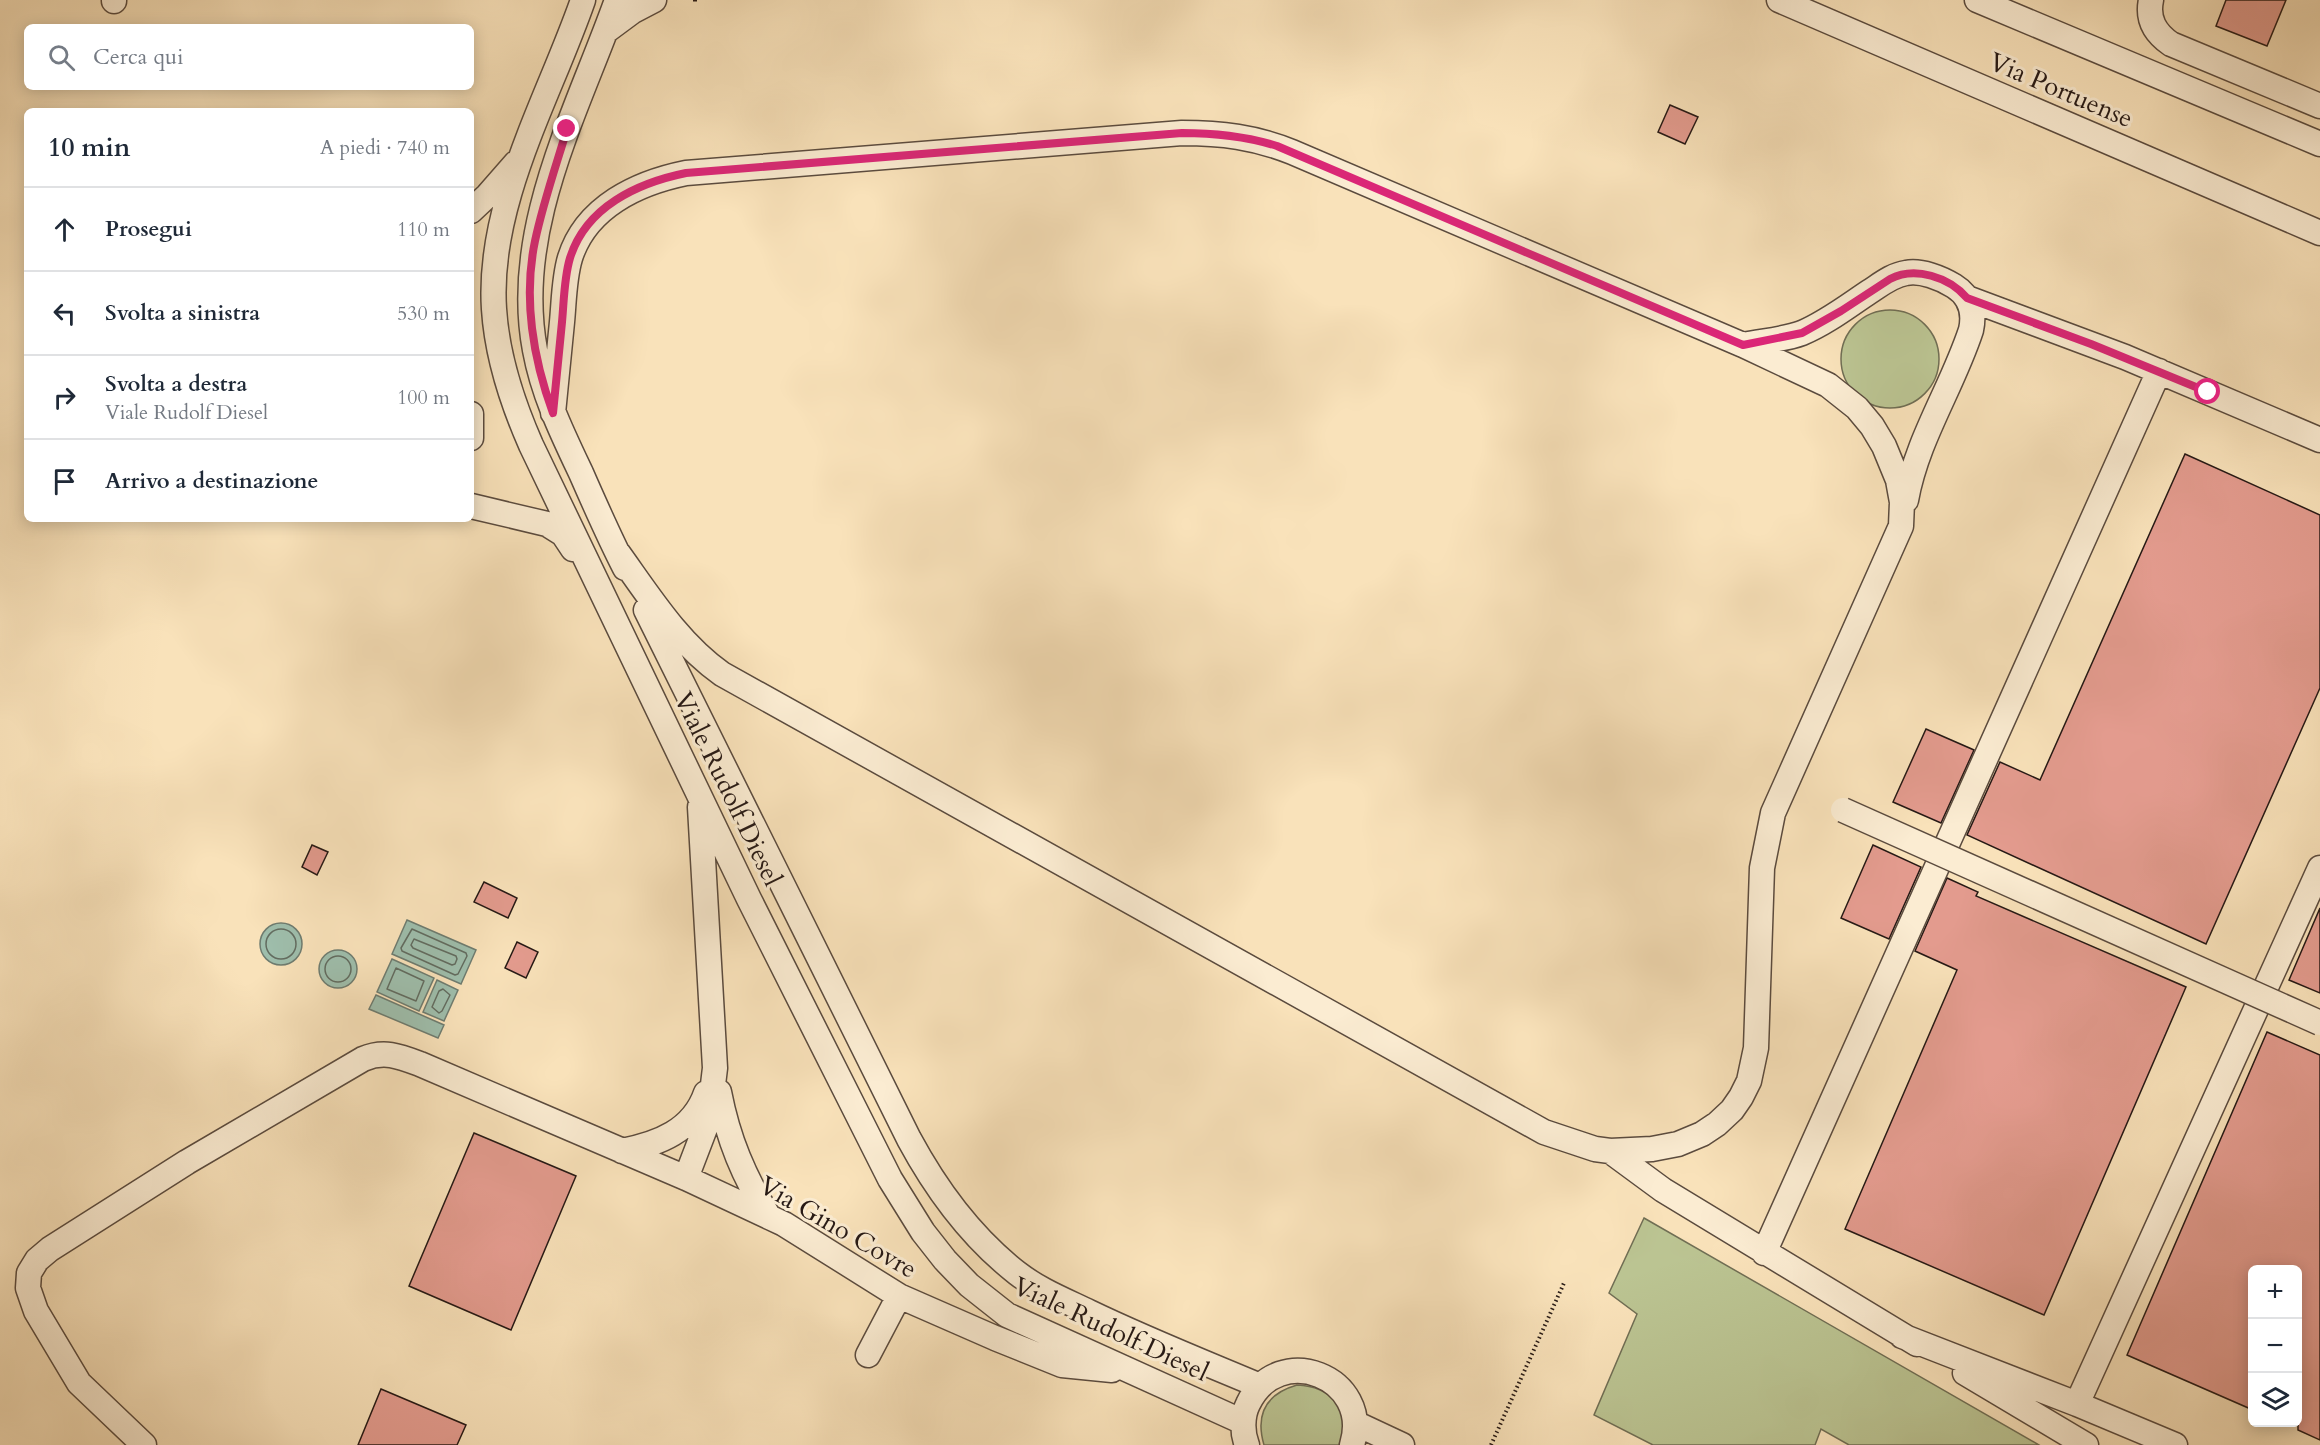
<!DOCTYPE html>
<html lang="it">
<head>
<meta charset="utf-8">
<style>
  body { margin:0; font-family:Cardo,serif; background:#f2f2f3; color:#1f2937 }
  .controls { position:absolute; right:18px; bottom:18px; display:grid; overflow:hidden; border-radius:9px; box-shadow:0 3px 15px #0003 }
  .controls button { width:54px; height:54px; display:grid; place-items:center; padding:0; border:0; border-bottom:2px solid #e0e1e3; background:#fff; color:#1f2937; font:30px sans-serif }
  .stop { position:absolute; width:18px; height:18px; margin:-14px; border:4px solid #db2777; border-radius:50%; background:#fff }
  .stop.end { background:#db2777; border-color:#fff; box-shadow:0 2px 6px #0008 }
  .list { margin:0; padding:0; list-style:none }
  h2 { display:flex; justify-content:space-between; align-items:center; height:78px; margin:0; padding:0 24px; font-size:26px }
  h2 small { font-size:20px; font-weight:400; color:#747a83 }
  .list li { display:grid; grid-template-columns:39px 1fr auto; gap:18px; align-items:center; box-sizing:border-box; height:84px; padding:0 24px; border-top:2px solid #e0e1e3 }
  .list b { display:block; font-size:22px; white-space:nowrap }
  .list p { margin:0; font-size:20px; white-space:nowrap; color:#747a83 }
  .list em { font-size:20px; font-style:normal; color:#747a83 }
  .icon { flex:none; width:33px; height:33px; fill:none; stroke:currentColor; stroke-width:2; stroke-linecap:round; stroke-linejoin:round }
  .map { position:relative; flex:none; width:2320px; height:1445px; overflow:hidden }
  .search { position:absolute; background:#fff; box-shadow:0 3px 15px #0003; left:24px; top:24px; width:450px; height:66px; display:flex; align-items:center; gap:15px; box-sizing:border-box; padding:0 21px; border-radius:9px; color:#747a83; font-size:22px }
  .panel { position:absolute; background:#fff; box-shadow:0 3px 15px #0003; left:24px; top:108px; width:450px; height:414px; border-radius:9px }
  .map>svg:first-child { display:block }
  .green { fill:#bbc492; stroke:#706e54; stroke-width:1.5 }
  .water { fill:#9ebeac; stroke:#6e7c70; stroke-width:1.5 }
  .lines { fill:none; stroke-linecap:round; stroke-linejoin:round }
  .shore { stroke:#626c60; stroke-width:1.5 }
  .building { fill:#e39b8e; stroke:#261915; stroke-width:1.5 }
  .minor-casing { stroke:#5b4b3e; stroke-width:27 }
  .path { stroke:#261915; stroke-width:4; stroke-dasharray:1.5 3; stroke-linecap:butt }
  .minor { stroke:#fbecd2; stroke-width:24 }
  .minor-bridge-casing { stroke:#5b4b3e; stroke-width:27; stroke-linecap:butt }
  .minor-bridge { stroke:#fbecd2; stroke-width:24 }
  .route { stroke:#db2777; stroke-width:8 }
  .labels { text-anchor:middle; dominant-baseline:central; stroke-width:6; stroke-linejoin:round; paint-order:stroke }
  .street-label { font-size:26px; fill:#261915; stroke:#fbecd2 }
</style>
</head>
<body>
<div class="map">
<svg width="2320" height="1445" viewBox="0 0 2320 1445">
  <rect width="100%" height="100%" fill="#f9e2ba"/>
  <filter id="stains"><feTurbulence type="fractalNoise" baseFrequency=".00333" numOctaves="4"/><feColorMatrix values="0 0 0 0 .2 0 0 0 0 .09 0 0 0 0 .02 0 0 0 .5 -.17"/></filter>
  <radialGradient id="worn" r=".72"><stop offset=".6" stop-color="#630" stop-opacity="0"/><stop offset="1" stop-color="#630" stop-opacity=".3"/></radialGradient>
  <path class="green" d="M1841 359a49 49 0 1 1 98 0a49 49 0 1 1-98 0Z
    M1644,1218l395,227h-190l-28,-16 -6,16h-162l-59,-30 43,-101 -28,-21z
    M1297,1385c33,1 57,26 42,60h-75c-9,-31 2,-51 33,-60z"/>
  <path class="water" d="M407,920l69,30 -15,34 -69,-30z
    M260 944a21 21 0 1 1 42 0a21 21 0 1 1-42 0Z
    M319 969a19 19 0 1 1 38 0a19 19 0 1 1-38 0Z
    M392,959l42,19 -15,33 -42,-19z
    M437,980l21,10 -14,31 -21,-9z
    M376,995l68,30 -6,13 -69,-29z"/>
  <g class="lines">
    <path class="shore" d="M412,929l54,24 1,3 -9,18 -3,1 -53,-24 -1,-3z
      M266 944a15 15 0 1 1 30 0a15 15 0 1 1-30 0Z
      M414,939l42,17 1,3 -2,5 -3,1 -39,-17 -2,-3z
      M325 969a13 13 0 1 1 26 0a13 13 0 1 1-26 0Z
      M396,968l28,13 -8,20 -29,-12z
      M443,989l7,6 -8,16 -3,2 -7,-6 7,-16z"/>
  </g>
  <path class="building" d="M2226,0h60l-19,46 -51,-20z
    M1670,105l28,12 -13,27 -27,-12z
    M2185,454l135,61v173l-114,256 -239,-109 33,-73 40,18z
    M1926,729l48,21 -33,73 -48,-21z
    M312,845l16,7 -11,23 -15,-8z
    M1873,845l48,22 -32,72 -48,-21z
    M1947,878l31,14 -2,4 210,91 -142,328 -199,-86 112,-259 -42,-19z
    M484,882l33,16 -9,20 -34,-16z
    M2320,908v85l-31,-13z
    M517,942l21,10 -12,26 -21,-10z
    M2267,1032l53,23v385l-22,-10v-161h-45v141l-126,-55z
    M474,1133l102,43 -65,154 -102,-44z
    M381,1389l85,36 -9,20h-99z"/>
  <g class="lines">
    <g class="minor-casing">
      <path id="minor" d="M583,0c-34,98 -96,203 -89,309 3,47 18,93 37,136l218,454 141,280 33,53 22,28 24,25 38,30 236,107
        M617,0c-39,110 -105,229 -82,350 8,44 27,83 46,123 14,32 28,64 44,95
        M1779,0l541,233
        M1977,0l343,144
        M2151,0c-4,19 4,33 20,44l149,62
        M114,1v-1
        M606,31l27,-20 21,-11
        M471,211l17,-16 28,-32
        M1967,298l158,59 195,83
        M1743,345c19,-4 40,-5 59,-12 24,-10 46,-27 67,-41 11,-7 23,-17 37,-19 15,-3 35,5 48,13 16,10 21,26 17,44 -19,58 -54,109 -65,170
        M553,413c3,-30 6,-61 9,-91 2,-21 2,-44 8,-64 16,-51 67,-75 116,-85l496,-40c39,0 73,4 110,19l451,193 85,40 29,23 15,18 12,20 14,34 4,22 -1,24 -128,287 -11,55 -6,180 -7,33 -8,16 -9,13 -15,14 -15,10 -24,10 -26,5 -42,2 -15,-2 -51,-17 -822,-458c-44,-31 -73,-78 -104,-121
        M471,414v24
        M471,506l76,18 16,10 10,15
        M646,610l263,529c28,52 62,98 108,134 22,17 47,27 72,39 56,27 114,50 171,74
        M719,1092c9,47 25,85 50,125
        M622,1151c36,-7 71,-20 84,-58
        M1610,1151l53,39 254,154
        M686,1178l23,-60 6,-50 -15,-261
        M1764,1253l395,-882
        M1902,1336l175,68 243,-536
        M868,1355l31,-59
        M1965,1373l121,72
        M2077,1404l98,41
        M1355,1423l47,22
        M144,1445l-65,-62 -43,-72 -8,-23 1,-15 8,-13 13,-11 137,-87 176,-103c21,-9 36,-3 57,5l266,114 98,46 115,72 96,42 67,27 50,5
        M1247,1445c-5,-12 -5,-29 1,-41 30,-64 125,-27 104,41"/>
    </g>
    <path class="path" d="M695,0v2
      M1491,1445l73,-162"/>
    <use href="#minor" class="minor"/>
    <g class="minor-bridge-casing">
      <path id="minor-bridge" d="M1843,810l477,213"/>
    </g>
    <use href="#minor-bridge" class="minor-bridge"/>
  </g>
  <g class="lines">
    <path class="route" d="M567,129c-11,37 -24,74 -32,112 -12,57 -2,118 18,172 3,-30 6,-61 9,-91 2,-21 2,-44 8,-64 16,-51 67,-75 116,-85l496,-40c33,0 63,3 95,13l466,199 59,-12 39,-22 49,-32c25,-13 59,-2 77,19l124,46 117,48"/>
  </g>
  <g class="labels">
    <g class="street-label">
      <text transform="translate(2061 90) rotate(23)">Via Portuense</text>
      <text transform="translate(728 789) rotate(64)">Viale Rudolf Diesel</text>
      <text transform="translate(838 1227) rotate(30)">Via Gino Covre</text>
      <text transform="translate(1111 1329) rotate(25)">Viale Rudolf Diesel</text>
    </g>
  </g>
  <rect width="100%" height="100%" filter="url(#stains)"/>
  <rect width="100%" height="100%" fill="url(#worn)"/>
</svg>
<div class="controls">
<button>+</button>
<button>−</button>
<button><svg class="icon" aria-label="layers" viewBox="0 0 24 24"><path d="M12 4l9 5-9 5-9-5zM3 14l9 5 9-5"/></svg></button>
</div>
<div class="stop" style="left:2208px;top:392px"></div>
<div class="stop end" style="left:567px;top:129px"></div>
<div class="search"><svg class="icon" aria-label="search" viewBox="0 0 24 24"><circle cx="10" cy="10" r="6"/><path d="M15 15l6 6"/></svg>Cerca qui</div>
<section class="panel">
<h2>10 min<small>A piedi · 740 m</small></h2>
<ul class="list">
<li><svg class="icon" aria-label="ahead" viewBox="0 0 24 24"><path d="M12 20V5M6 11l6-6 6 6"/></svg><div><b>Prosegui</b></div><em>110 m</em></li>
<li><svg class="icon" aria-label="left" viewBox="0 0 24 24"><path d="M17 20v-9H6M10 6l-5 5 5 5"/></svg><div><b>Svolta a sinistra</b></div><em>530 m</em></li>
<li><svg class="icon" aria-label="right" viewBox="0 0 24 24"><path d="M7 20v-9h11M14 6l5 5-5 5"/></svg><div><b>Svolta a destra</b><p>Viale Rudolf Diesel</p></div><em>100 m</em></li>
<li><svg class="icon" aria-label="arrive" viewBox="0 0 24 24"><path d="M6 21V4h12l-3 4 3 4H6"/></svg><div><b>Arrivo a destinazione</b></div></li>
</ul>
</section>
</div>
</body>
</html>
